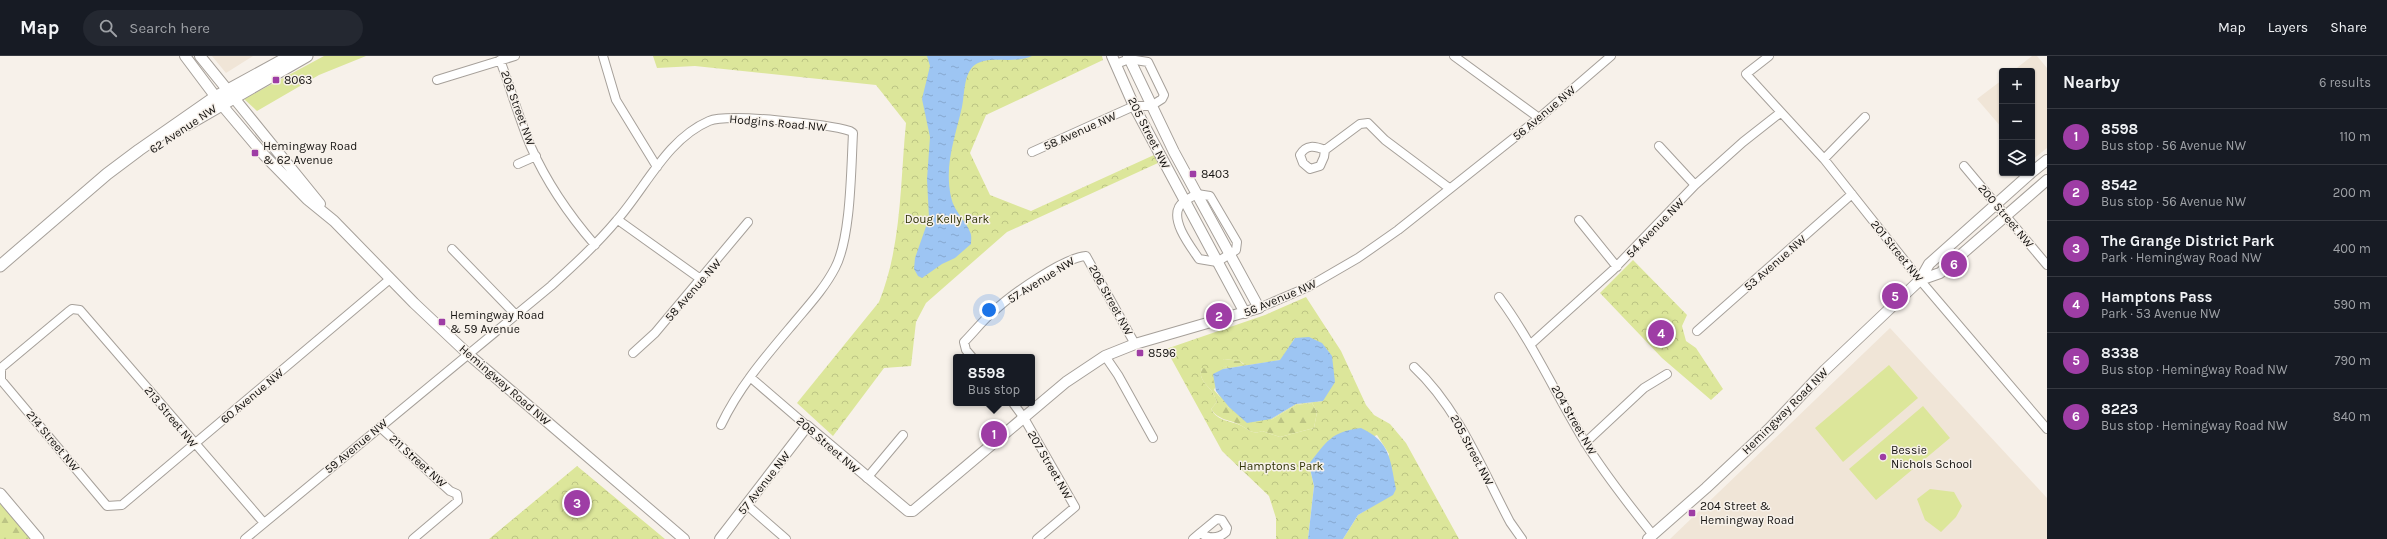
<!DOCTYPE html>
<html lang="en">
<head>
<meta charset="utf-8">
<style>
  body { margin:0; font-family:Karla,sans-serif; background:#242831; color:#f1f3f6 }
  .controls { position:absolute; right:12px; top:12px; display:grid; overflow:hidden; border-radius:4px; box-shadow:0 1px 3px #0004 }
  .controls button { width:36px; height:36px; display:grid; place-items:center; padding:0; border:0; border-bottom:1px solid #363941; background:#171b24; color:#f1f3f6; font:20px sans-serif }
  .you { position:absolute; left:989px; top:254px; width:14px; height:14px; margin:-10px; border:3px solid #fff; border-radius:50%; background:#1a73e8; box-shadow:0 0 0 6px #1a73e833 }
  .badge { display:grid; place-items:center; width:26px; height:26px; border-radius:50%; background:#9e3da5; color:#fff; font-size:13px; font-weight:700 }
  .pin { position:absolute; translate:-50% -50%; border:2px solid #fff; box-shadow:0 1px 4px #0006 }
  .popup { position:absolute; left:953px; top:298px; width:82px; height:52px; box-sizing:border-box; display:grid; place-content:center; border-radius:4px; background:#171b24; filter:drop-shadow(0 1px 3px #0005); font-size:13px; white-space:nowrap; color:#9ea1a6 }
  .popup b { font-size:15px; color:#f1f3f6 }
  .popup::after { content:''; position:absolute; left:50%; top:100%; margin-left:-8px; border:8px solid transparent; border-top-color:#171b24 }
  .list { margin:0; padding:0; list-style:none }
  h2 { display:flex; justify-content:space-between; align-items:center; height:52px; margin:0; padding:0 16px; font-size:17px }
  h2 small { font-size:13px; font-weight:400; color:#9ea1a6 }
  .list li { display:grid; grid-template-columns:26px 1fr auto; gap:12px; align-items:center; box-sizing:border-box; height:56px; padding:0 16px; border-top:1px solid #363941 }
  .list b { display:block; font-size:15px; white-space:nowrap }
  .list p { margin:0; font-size:13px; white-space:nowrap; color:#9ea1a6 }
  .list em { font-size:13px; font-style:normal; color:#9ea1a6 }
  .icon { flex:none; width:22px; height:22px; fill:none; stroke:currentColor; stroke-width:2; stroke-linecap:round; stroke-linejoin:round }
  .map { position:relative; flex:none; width:2047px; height:483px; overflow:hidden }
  header { display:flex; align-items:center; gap:24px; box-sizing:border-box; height:56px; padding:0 20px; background:#171b24; border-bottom:1px solid #363941 }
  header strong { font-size:19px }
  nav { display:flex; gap:22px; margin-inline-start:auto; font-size:14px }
  .search { width:280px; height:36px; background:#242831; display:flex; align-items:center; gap:10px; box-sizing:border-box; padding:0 14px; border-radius:22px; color:#9ea1a6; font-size:15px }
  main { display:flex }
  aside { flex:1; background:#171b24 }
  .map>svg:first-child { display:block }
  .built { fill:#f0e5d7 }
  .grass { fill:#dce69a }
  .forest { fill:url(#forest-firs) }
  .park { fill:url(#park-crowns); fill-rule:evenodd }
  .water { fill:url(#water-ripples) }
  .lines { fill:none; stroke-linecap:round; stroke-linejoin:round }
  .minor-casing { stroke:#a6a09a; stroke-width:10 }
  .tertiary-casing { stroke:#a6a09a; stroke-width:12 }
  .secondary-casing { stroke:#a6a09a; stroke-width:13 }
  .minor { stroke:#fff; stroke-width:8 }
  .tertiary { stroke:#fff; stroke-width:10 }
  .secondary { stroke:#fff; stroke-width:11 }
  .poi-dot { fill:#9e3da5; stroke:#f7f1ea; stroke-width:1.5 }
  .labels { text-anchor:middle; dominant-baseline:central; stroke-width:3; stroke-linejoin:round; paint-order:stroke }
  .poi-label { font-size:12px; fill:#151311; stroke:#f7f1ea; text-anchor:start }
  .street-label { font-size:12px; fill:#151311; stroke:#f7f1ea }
  .park-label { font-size:12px; fill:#313508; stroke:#f7f1ea }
</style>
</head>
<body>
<header>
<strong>Map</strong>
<div class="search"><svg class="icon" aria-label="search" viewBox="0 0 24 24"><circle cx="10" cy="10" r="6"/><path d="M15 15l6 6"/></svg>Search here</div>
<nav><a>Map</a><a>Layers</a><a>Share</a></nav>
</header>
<main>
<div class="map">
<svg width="2047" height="483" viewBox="0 0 2047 483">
  <defs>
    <pattern id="forest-firs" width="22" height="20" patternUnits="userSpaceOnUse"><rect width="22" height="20" fill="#dce69a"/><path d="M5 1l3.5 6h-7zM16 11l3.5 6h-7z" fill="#bcc484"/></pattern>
    <pattern id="park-crowns" width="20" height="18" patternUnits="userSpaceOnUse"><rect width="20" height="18" fill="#dce69a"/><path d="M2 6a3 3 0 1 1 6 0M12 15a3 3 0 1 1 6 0" fill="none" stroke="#bcc484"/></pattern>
    <pattern id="water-ripples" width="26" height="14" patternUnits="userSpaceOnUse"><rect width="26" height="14" fill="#9dc5f3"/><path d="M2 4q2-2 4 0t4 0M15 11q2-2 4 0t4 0" fill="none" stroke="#86a8cf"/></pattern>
  </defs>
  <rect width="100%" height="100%" fill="#f7f1ea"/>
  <path class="built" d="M212,0h41l-27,17z
    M2032,0h5l10,12v80l-15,12v-89h-19z
    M2002,24v48l-25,-29z
    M1890,272l157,170v41h-377z"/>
  <path class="grass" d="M324,0h42l-47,19 -62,36 -13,-12z
    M1889,309l29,33 -75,64 -28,-34z
    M1923,350l27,32 -74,62 -27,-31z
    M1930,433l24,3 8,14 -6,11 -15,15 -16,-12 -8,-21z"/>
  <path class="forest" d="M1224,303l16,2 4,4 -20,2 -10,23 15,18 42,12 25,-15 16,-2 5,9 -3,16 -34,9 -18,-6c-9,4 -13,-1 -20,-5 -12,-7 -23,-5 -31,-17l6,-7c-2,-4 -3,-8 -6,-12 -6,-7 -13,-12 -9,-22l7,-1z
    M0,447l31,36h-31z"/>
  <path class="park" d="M653,0h449l1,4 -117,55 -16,38 20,42 41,16 123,-56 4,8 -151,69 -81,71 -10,19 -5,44 -27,2 -51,68 -36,-33 82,-101c23,-57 21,-119 27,-179l-30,-38 -181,-19 -38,2z
    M1633,204l54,55 -5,11 4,15 10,7 27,41 -12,11 -49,-42 -62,-65z
    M1306,241l35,54 25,54 8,10 16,9 16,19 53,96h-116l15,-24 13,-8 18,-53 -12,-19 -68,29 5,22 -6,53h-32v-21l-7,-22 -47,-45 -56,-102 99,-34zM1295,282l28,63 -27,3 -25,15 -48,-50 58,-9zM1224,303l16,2 4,3 -20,3 -12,6c4,28 16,34 36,51l23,-4 25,-15 16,-2 5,9 -3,16 -34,9 -18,-6c-9,4 -13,-1 -20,-5 -12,-6 -24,-4 -31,-17l6,-7c-2,-4 -3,-8 -6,-12 -6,-7 -13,-12 -9,-22l10,1z
    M577,410l88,73h-176z"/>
  <path class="water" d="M927,0h105c-19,8 -39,0 -54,7 -15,7 -13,31 -16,44 -7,31 -18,58 -11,90 3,15 16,25 19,35 2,3 1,9 1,12l-16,14 -13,6 -20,14 -4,-2 -4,-7 1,-11 14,-40 -2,-39 3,-42 -8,-38 8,-33z
    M1309,281l13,6 10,13 3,26 -12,19 -27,3 -25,15 -24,4 -18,-16 -13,-16 -3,-17 10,-5 57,-9 15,-22z
    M1361,372c30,14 29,32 35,61l-3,6 -35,20 -15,24h-35l6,-53 -5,-22c18,-23 22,-32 52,-36z"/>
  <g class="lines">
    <g class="minor-casing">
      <path id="minor" d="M603,0l13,44 41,67
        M1454,0l85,62
        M1769,0l-23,18 78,85 96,121 127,149
        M500,4c11,29 19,59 31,87 16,36 38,68 64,98
        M437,24l78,-24
        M1659,90l36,39
        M1325,94l-1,7 -4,9 -10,3 -7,-6 -3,-8c6,-11 15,-9 25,-5l35,-26 8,-1 17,17 64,48
        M1032,96l102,-46h17l11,-7 2,-4 -16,-33 -19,-3 -13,5
        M1824,103l41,-42
        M518,108l18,-8
        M1964,110l83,99
        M1197,138l13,2 27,46 -1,8 -19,12 -18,-3c-8,-12 -28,-37 -20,-52 4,-7 11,-9 18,-13z
        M618,164l84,60
        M1579,164l38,47
        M452,193l63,65
        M1499,241c34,46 57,98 87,147 20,32 43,61 67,91
        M1259,252l49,-21 50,-29 40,-28 141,-112 72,-62
        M1697,275l155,-137
        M1531,288l82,-74 82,-85 48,-43 37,-29
        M633,297l22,-20 93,-111
        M1105,300l13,19 35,63
        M972,301l-6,-7 -2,-8c10,-10 19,-22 30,-31 18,-17 69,-53 92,-55l49,88
        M1414,311c44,41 68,102 96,155l12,17
        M750,321l57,49
        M1013,347l11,15 51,89 -38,32
        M380,371l70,64 7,3 1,7 -45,38
        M1585,387l59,-55 23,-14
        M867,422l36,-43
        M747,449l39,34
        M264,467l-184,-213 -8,-1 -4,3 -67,56v12l106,126 15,-1 268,-226
        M245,483l306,-253c23,-21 46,-42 66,-66 29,-33 50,-81 92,-99 19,-8 119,3 141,10l3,2c-2,36 -2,105 -18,135 -11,21 -27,38 -42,56 -27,32 -54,63 -72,101
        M1193,483l7,-6c9,6 18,6 26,-1l1,-4 -5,-8 -5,-1 -17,14"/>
    </g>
    <g class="tertiary-casing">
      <path id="tertiary" d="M185,0l36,48 43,51 43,44 27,22 80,82 54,51 216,185
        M200,0l120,148
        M1112,0l22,50 111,207
        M2032,116l15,-12
        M1920,224l20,-7 107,-93
        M720,483l87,-113 101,85h5l153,-129 39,-26 30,-12 124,-36 -85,-156 -46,-96
        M1648,483l58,-51 63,-59 56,-59 95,-90 9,-16 102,-91"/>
    </g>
    <g class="secondary-casing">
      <path id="secondary" d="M187,69l120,-69
        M0,210l107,-92 32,-24 76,-53 75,-41
        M0,438l38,45"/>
    </g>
    <use href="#minor" class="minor"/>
    <use href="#tertiary" class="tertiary"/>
    <use href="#secondary" class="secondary"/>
  </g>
  <g class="poi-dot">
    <rect x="272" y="20" width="8" height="8" rx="2"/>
    <rect x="251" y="93" width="8" height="8" rx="2"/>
    <rect x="1189" y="114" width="8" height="8" rx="2"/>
    <rect x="438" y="262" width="8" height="8" rx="2"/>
    <rect x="1136" y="293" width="8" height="8" rx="2"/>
    <circle cx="1883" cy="401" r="4"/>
    <rect x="1688" y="453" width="8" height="8" rx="2"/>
  </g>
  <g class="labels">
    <g class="poi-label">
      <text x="284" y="24">8063</text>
      <text x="263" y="90">Hemingway Road<tspan x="263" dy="14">&amp; 62 Avenue</tspan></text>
      <text x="1201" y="118">8403</text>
      <text x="450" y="259">Hemingway Road<tspan x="450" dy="14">&amp; 59 Avenue</tspan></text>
      <text x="1148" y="297">8596</text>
      <text x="1891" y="394">Bessie<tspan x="1891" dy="14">Nichols School</tspan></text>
      <text x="1700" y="450">204 Street &amp;<tspan x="1700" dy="14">Hemingway Road</tspan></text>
    </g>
    <g class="street-label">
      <text transform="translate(518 52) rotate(70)">208 Street NW</text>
      <text transform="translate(1544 57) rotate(-40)">56 Avenue NW</text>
      <text transform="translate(778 67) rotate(5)">Hodgins Road NW</text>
      <text transform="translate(183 73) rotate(-34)">62 Avenue NW</text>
      <text transform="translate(1080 75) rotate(-24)">58 Avenue NW</text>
      <text transform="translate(1149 77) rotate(63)">205 Street NW</text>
      <text transform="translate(2006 160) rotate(50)">200 Street NW</text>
      <text transform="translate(1655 172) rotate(-46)">54 Avenue NW</text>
      <text transform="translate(1897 195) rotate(51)">201 Street NW</text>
      <text transform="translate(1775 207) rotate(-41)">53 Avenue NW</text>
      <text transform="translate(1041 224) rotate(-32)">57 Avenue NW</text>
      <text transform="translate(693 234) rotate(-49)">58 Avenue NW</text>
      <text transform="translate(1280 242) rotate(-23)">56 Avenue NW</text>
      <text transform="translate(1111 244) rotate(61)">206 Street NW</text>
      <text transform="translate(505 329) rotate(41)">Hemingway Road NW</text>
      <text transform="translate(252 340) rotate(-40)">60 Avenue NW</text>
      <text transform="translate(1785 355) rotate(-45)">Hemingway Road NW</text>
      <text transform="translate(171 361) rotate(50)">213 Street NW</text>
      <text transform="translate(1574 364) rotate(60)">204 Street NW</text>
      <text transform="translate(53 385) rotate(50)">214 Street NW</text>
      <text transform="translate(828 389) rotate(41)">208 Street NW</text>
      <text transform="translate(356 390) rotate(-40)">59 Avenue NW</text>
      <text transform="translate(1472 394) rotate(62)">205 Street NW</text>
      <text transform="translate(418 405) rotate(42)">211 Street NW</text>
      <text transform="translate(1050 409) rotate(60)">207 Street NW</text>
      <text transform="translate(764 427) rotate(-52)">57 Avenue NW</text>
    </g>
    <g class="park-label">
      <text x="947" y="163">Doug Kelly Park</text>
      <text x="1281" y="410">Hamptons Park</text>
    </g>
  </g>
</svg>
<div class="controls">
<button>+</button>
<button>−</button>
<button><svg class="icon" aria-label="layers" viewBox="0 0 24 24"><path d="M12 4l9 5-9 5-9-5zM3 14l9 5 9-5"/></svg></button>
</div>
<div class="you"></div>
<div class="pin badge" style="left:994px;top:378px">1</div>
<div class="popup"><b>8598</b>Bus stop</div>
<div class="pin badge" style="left:1219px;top:260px">2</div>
<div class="pin badge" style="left:577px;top:447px">3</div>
<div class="pin badge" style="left:1661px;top:277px">4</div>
<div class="pin badge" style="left:1895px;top:240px">5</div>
<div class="pin badge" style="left:1954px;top:208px">6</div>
</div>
<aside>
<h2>Nearby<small>6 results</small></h2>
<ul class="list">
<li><span class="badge">1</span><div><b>8598</b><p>Bus stop · 56 Avenue NW</p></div><em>110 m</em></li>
<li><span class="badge">2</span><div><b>8542</b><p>Bus stop · 56 Avenue NW</p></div><em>200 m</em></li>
<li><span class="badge">3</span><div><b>The Grange District Park</b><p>Park · Hemingway Road NW</p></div><em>400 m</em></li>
<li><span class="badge">4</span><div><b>Hamptons Pass</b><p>Park · 53 Avenue NW</p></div><em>590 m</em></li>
<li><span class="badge">5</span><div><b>8338</b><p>Bus stop · Hemingway Road NW</p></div><em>790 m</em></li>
<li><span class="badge">6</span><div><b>8223</b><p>Bus stop · Hemingway Road NW</p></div><em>840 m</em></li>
</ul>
</aside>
</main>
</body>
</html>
